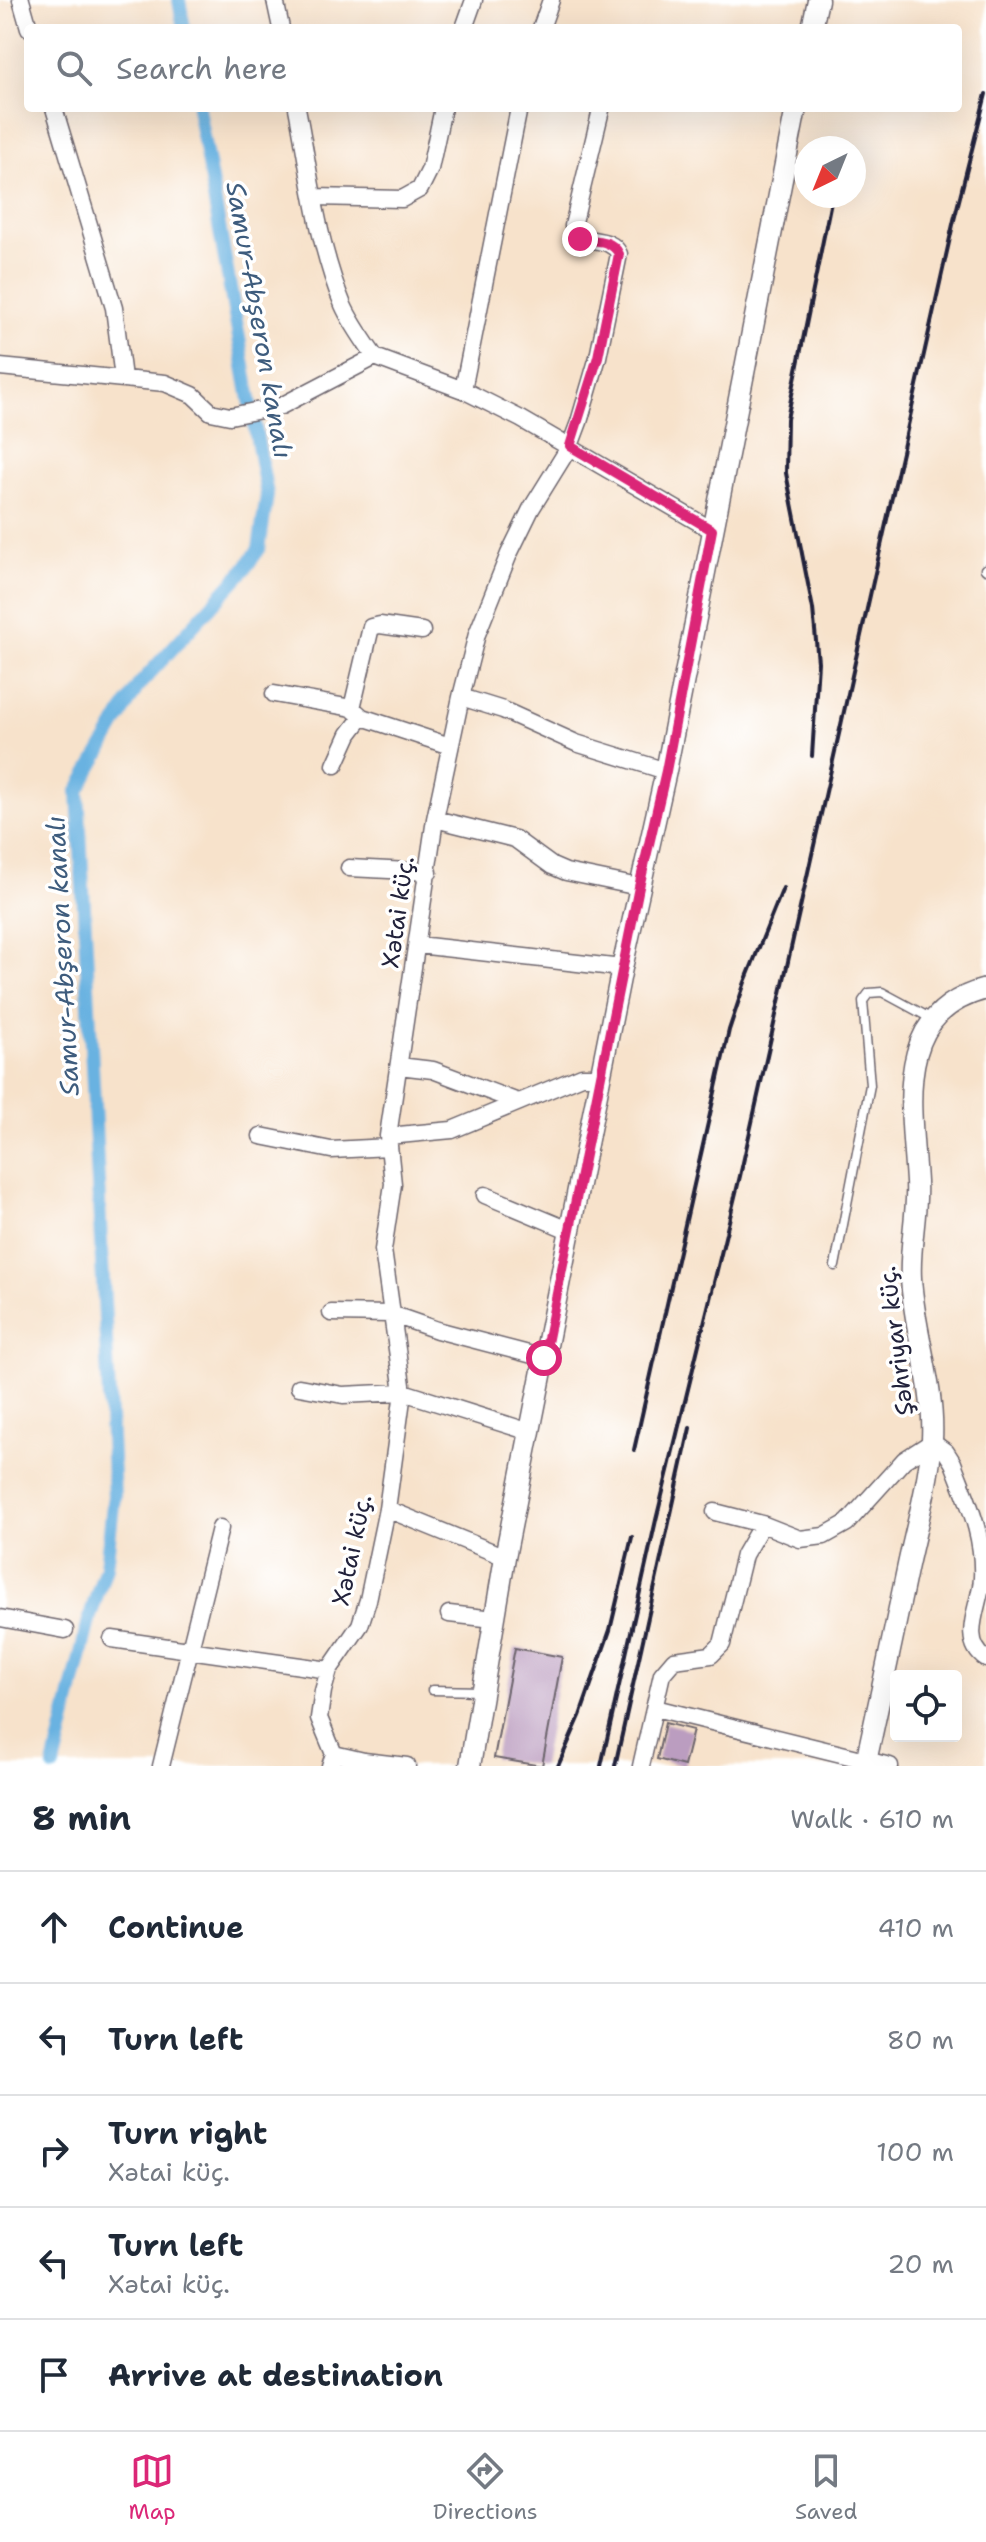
<!DOCTYPE html>
<html lang="en">
<head>
<meta charset="utf-8">
<style>
  body { margin:0; font-family:"Shantell Sans",sans-serif; background:#f2f2f3; color:#1f2937 }
  .controls { position:absolute; right:24px; bottom:24px; display:grid; overflow:hidden; border-radius:8px; box-shadow:0 8px 32px #0002 }
  .controls button { width:72px; height:72px; display:grid; place-items:center; padding:0; border:0; border-bottom:2px solid #e0e1e3; background:#fff; color:#1f2937; font:40px sans-serif }
  .compass { position:absolute; left:794px; top:136px; width:72px; height:72px; border-radius:50%; background:#fff; box-shadow:0 8px 32px #0002; rotate:223deg }
  .stop { position:absolute; width:24px; height:24px; margin:-18px; border:6px solid #db2777; border-radius:50%; background:#fff }
  .stop.end { background:#db2777; border-color:#fff; box-shadow:0 2px 8px #0008 }
  .list { margin:0; padding:0; list-style:none }
  h2 { display:flex; justify-content:space-between; align-items:center; height:104px; margin:0; padding:0 32px; font-size:34px }
  h2 small { font-size:26px; font-weight:400; color:#747a83 }
  .list li { display:grid; grid-template-columns:52px 1fr auto; gap:24px; align-items:center; box-sizing:border-box; height:112px; padding:0 32px; border-top:2px solid #e0e1e3 }
  .list b { display:block; font-size:30px; white-space:nowrap }
  .list p { margin:0; font-size:26px; white-space:nowrap; color:#747a83 }
  .list em { font-size:26px; font-style:normal; color:#747a83 }
  .icon { flex:none; width:44px; height:44px; fill:none; stroke:currentColor; stroke-width:2; stroke-linecap:round; stroke-linejoin:round }
  .map { position:relative; flex:none; width:986px; height:1766px; overflow:hidden }
  .search { position:absolute; background:#fff; box-shadow:0 8px 32px #0002; left:24px; right:24px; top:24px; height:88px; display:flex; align-items:center; gap:20px; box-sizing:border-box; padding:0 28px; border-radius:8px; color:#747a83; font-size:30px }
  .sheet { height:664px; background:#fff }
  nav { display:flex; justify-content:space-around; align-items:center; box-sizing:border-box; height:112px; border-top:2px solid #e0e1e3; background:#fff; font-size:22px; color:#747a83 }
  nav a { display:grid; justify-items:center; gap:4px }
  nav .on { color:#db2777 }
  .map>svg:first-child { display:block }
  .lines { fill:none; stroke-linecap:round; stroke-linejoin:round }
  .canal { stroke:#69b2e1; stroke-width:14 }
  .building { fill:#bb9dc0 }
  .service-casing { stroke:#6d656d; stroke-width:11 }
  .minor-casing { stroke:#6d656d; stroke-width:19 }
  .tertiary-casing { stroke:#6d656d; stroke-width:23 }
  .service { stroke:#fff; stroke-width:8 }
  .minor { stroke:#fff; stroke-width:16 }
  .tertiary { stroke:#fff; stroke-width:20 }
  .rail { stroke:#22223b; stroke-width:4 }
  .route { stroke:#db2777; stroke-width:10 }
  .labels { text-anchor:middle; dominant-baseline:central; stroke-width:7; stroke-linejoin:round; paint-order:stroke }
  .street-label { font-size:24px; fill:#22223b; stroke:#fff }
  .water-label { font-size:26px; font-style:italic; fill:#3e5c7d; stroke:#fff }
</style>
</head>
<body>
<div class="map">
<svg width="986" height="1766" viewBox="0 0 986 1766">
  <rect width="100%" height="100%" fill="#fff"/>
  <filter id="ink" filterUnits="userSpaceOnUse"><feTurbulence type="fractalNoise" baseFrequency=".0125" numOctaves="2"/><feDisplacementMap in="SourceGraphic" scale="16" xChannelSelector="R" yChannelSelector="G"/><feConvolveMatrix kernelMatrix="1 2 1 2 8 2 1 2 1" color-interpolation-filters="sRGB"/></filter>
  <filter id="wash" filterUnits="userSpaceOnUse"><feTurbulence type="fractalNoise" baseFrequency=".006" numOctaves="4" result="noise"/><feDisplacementMap in="SourceGraphic" scale="32" xChannelSelector="R" yChannelSelector="G"/><feGaussianBlur stdDeviation="1.8" result="paint"/><feColorMatrix in="noise" values="0 0 0 0 0 0 0 0 0 0 0 0 0 0 0 0 0 1.4 0 .05"/><feComposite in="paint" operator="in"/></filter>
  <g filter="url(#wash)">
    <rect width="100%" height="100%" fill="#f7e2cb"/>
    <g class="lines">
      <path class="canal" d="M179,0l5,28
        M54,1766l36,-150 16,-49 8,-71 -36,-705 60,-105 106,-116 15,-21 8,-54 -69,-387"/>
    </g>
    <g id="blocks">
      <path class="building" d="M515,1648l47,9 -20,109 -48,-8z
        M665,1723l28,7 -9,36 -27,-7z"/>
    </g>
  </g>
  <g filter="url(#ink)">
    <use href="#blocks" fill-opacity="0" stroke="#6d656d" stroke-width="2"/>
    <g class="lines">
      <g class="service-casing">
        <path id="service" d="M985,569l1,1
          M835,1266l35,-181 -7,-84 6,-8 13,-1 50,27
          M432,1690l51,1"/>
      </g>
      <g class="minor-casing">
        <path id="minor" d="M21,0l8,28
          M275,0l6,28
          M464,28l10,-28
          M541,28l10,-28
          M54,108l60,200 9,70
          M297,108c13,66 20,134 46,197 8,18 21,36 32,52
          M315,197l87,2 18,-10 10,-20 13,-61
          M0,367l165,16 28,12 18,17 19,4 51,-10 94,-49 88,33 58,29 191,111
          M463,390l56,-282
          M422,631l-42,-6 -9,2 -19,81 10,9 88,29
          M274,694l78,14
          M461,697l42,13 73,33 90,28
          M335,765l14,-31 13,-17
          M435,819l80,20 37,27 14,6 73,15
          M349,868l80,4
          M418,945l204,23
          M399,1066l34,4 85,32
          M261,1136l70,14 58,-3
          M388,1136l64,-6 130,-54h19
          M485,1195l86,36
          M331,1313l60,1 46,16 107,28
          M299,1387l44,8 60,-3 127,40
          M387,1509l118,48
          M715,1512l47,12 38,15 24,-3 23,-13 57,-63 28,-18 14,10 7,11c15,40 31,71 29,115 -1,26 -24,62 4,81
          M449,1614l45,5
          M0,1618l65,12
          M112,1639l217,31
          M655,1708l235,58
          M334,1754l30,7 43,5
          M161,1766l59,-238
          M330,1766l4,-12 -15,-36 4,-27 6,-21 31,-45 8,-25 19,-91 16,-117 -20,-142 10,-66 -5,-48 47,-317 26,-122 16,-63 32,-80 22,-45 39,-63 9,-24 19,-65 21,-103c-8,-18 -31,-10 -45,-20l-1,-8 28,-116
          M641,1766l21,-92 12,-14 37,-5 11,-11 22,-89 18,-31"/>
      </g>
      <g class="tertiary-casing">
        <path id="tertiary" d="M812,28l6,-28
          M470,1766l35,-209 117,-589 44,-197 130,-663
          M865,1766c15,-67 29,-134 43,-201 9,-41 21,-84 24,-125 3,-55 -18,-107 -21,-162 -2,-32 7,-64 5,-96 -4,-75 -25,-169 70,-193"/>
      </g>
      <use href="#service" class="service"/>
      <use href="#minor" class="minor"/>
      <use href="#tertiary" class="tertiary"/>
      <path class="rail" d="M812,756l6,-94 -5,-53 -27,-136 1,-54 45,-223
        M634,1450l95,-420 16,-48 38,-94
        M558,1766l22,-50 30,-86 22,-93
        M601,1766l55,-246 84,-344 214,-956 32,-126
        M615,1766l75,-338"/>
    </g>
  </g>
  <g class="lines" filter="url(#ink)">
    <path class="route" d="M544,1358l95,-471 27,-116 46,-241 -142,-84 28,-89 21,-103c-7,-15 -25,-13 -39,-15"/>
  </g>
  <g class="labels">
    <g class="street-label">
      <text transform="translate(398 912) rotate(-82)">Xətai küç.</text>
      <text transform="translate(896 1341) rotate(-97)">Şəhriyar küç.</text>
      <text transform="translate(352 1550) rotate(-78)">Xətai küç.</text>
    </g>
    <g class="water-label">
      <text transform="translate(260 320) rotate(80)">Samur-Abşeron kanalı</text>
      <text transform="translate(62 956) rotate(-93)">Samur-Abşeron kanalı</text>
    </g>
  </g>
</svg>
<div class="controls">
<button><svg class="icon" aria-label="locate" viewBox="0 0 24 24"><circle cx="12" cy="12" r="6"/><path d="M12 2v4M12 18v4M2 12h4M18 12h4"/></svg></button>
</div>
<svg class="compass" viewBox="-18 -18 36 36"><path d="M0-13l5 13h-10z" fill="#e53935"/><path d="M0 13l5-13h-10z" fill="#747a83"/></svg>
<div class="stop" style="left:544px;top:1358px"></div>
<div class="stop end" style="left:580px;top:239px"></div>
<div class="search"><svg class="icon" aria-label="search" viewBox="0 0 24 24"><circle cx="10" cy="10" r="6"/><path d="M15 15l6 6"/></svg>Search here</div>
</div>
<section class="sheet">
<h2>8 min<small>Walk · 610 m</small></h2>
<ul class="list">
<li><svg class="icon" aria-label="ahead" viewBox="0 0 24 24"><path d="M12 20V5M6 11l6-6 6 6"/></svg><div><b>Continue</b></div><em>410 m</em></li>
<li><svg class="icon" aria-label="left" viewBox="0 0 24 24"><path d="M17 20v-9H6M10 6l-5 5 5 5"/></svg><div><b>Turn left</b></div><em>80 m</em></li>
<li><svg class="icon" aria-label="right" viewBox="0 0 24 24"><path d="M7 20v-9h11M14 6l5 5-5 5"/></svg><div><b>Turn right</b><p>Xətai küç.</p></div><em>100 m</em></li>
<li><svg class="icon" aria-label="left" viewBox="0 0 24 24"><path d="M17 20v-9H6M10 6l-5 5 5 5"/></svg><div><b>Turn left</b><p>Xətai küç.</p></div><em>20 m</em></li>
<li><svg class="icon" aria-label="arrive" viewBox="0 0 24 24"><path d="M6 21V4h12l-3 4 3 4H6"/></svg><div><b>Arrive at destination</b></div></li>
</ul>
</section>
<nav>
<a class="on"><svg class="icon" aria-label="map" viewBox="0 0 24 24"><path d="M3 6l6-2 6 2 6-2v14l-6 2-6-2-6 2zM9 4v14M15 6v14"/></svg>Map</a>
<a><svg class="icon" aria-label="directions" viewBox="0 0 24 24"><path d="M12 3l9 9-9 9-9-9zM9 14v-3h6M13 9l2 2-2 2"/></svg>Directions</a>
<a><svg class="icon" aria-label="saved" viewBox="0 0 24 24"><path d="M7 4h10v16l-5-4-5 4z"/></svg>Saved</a>
</nav>
</body>
</html>
